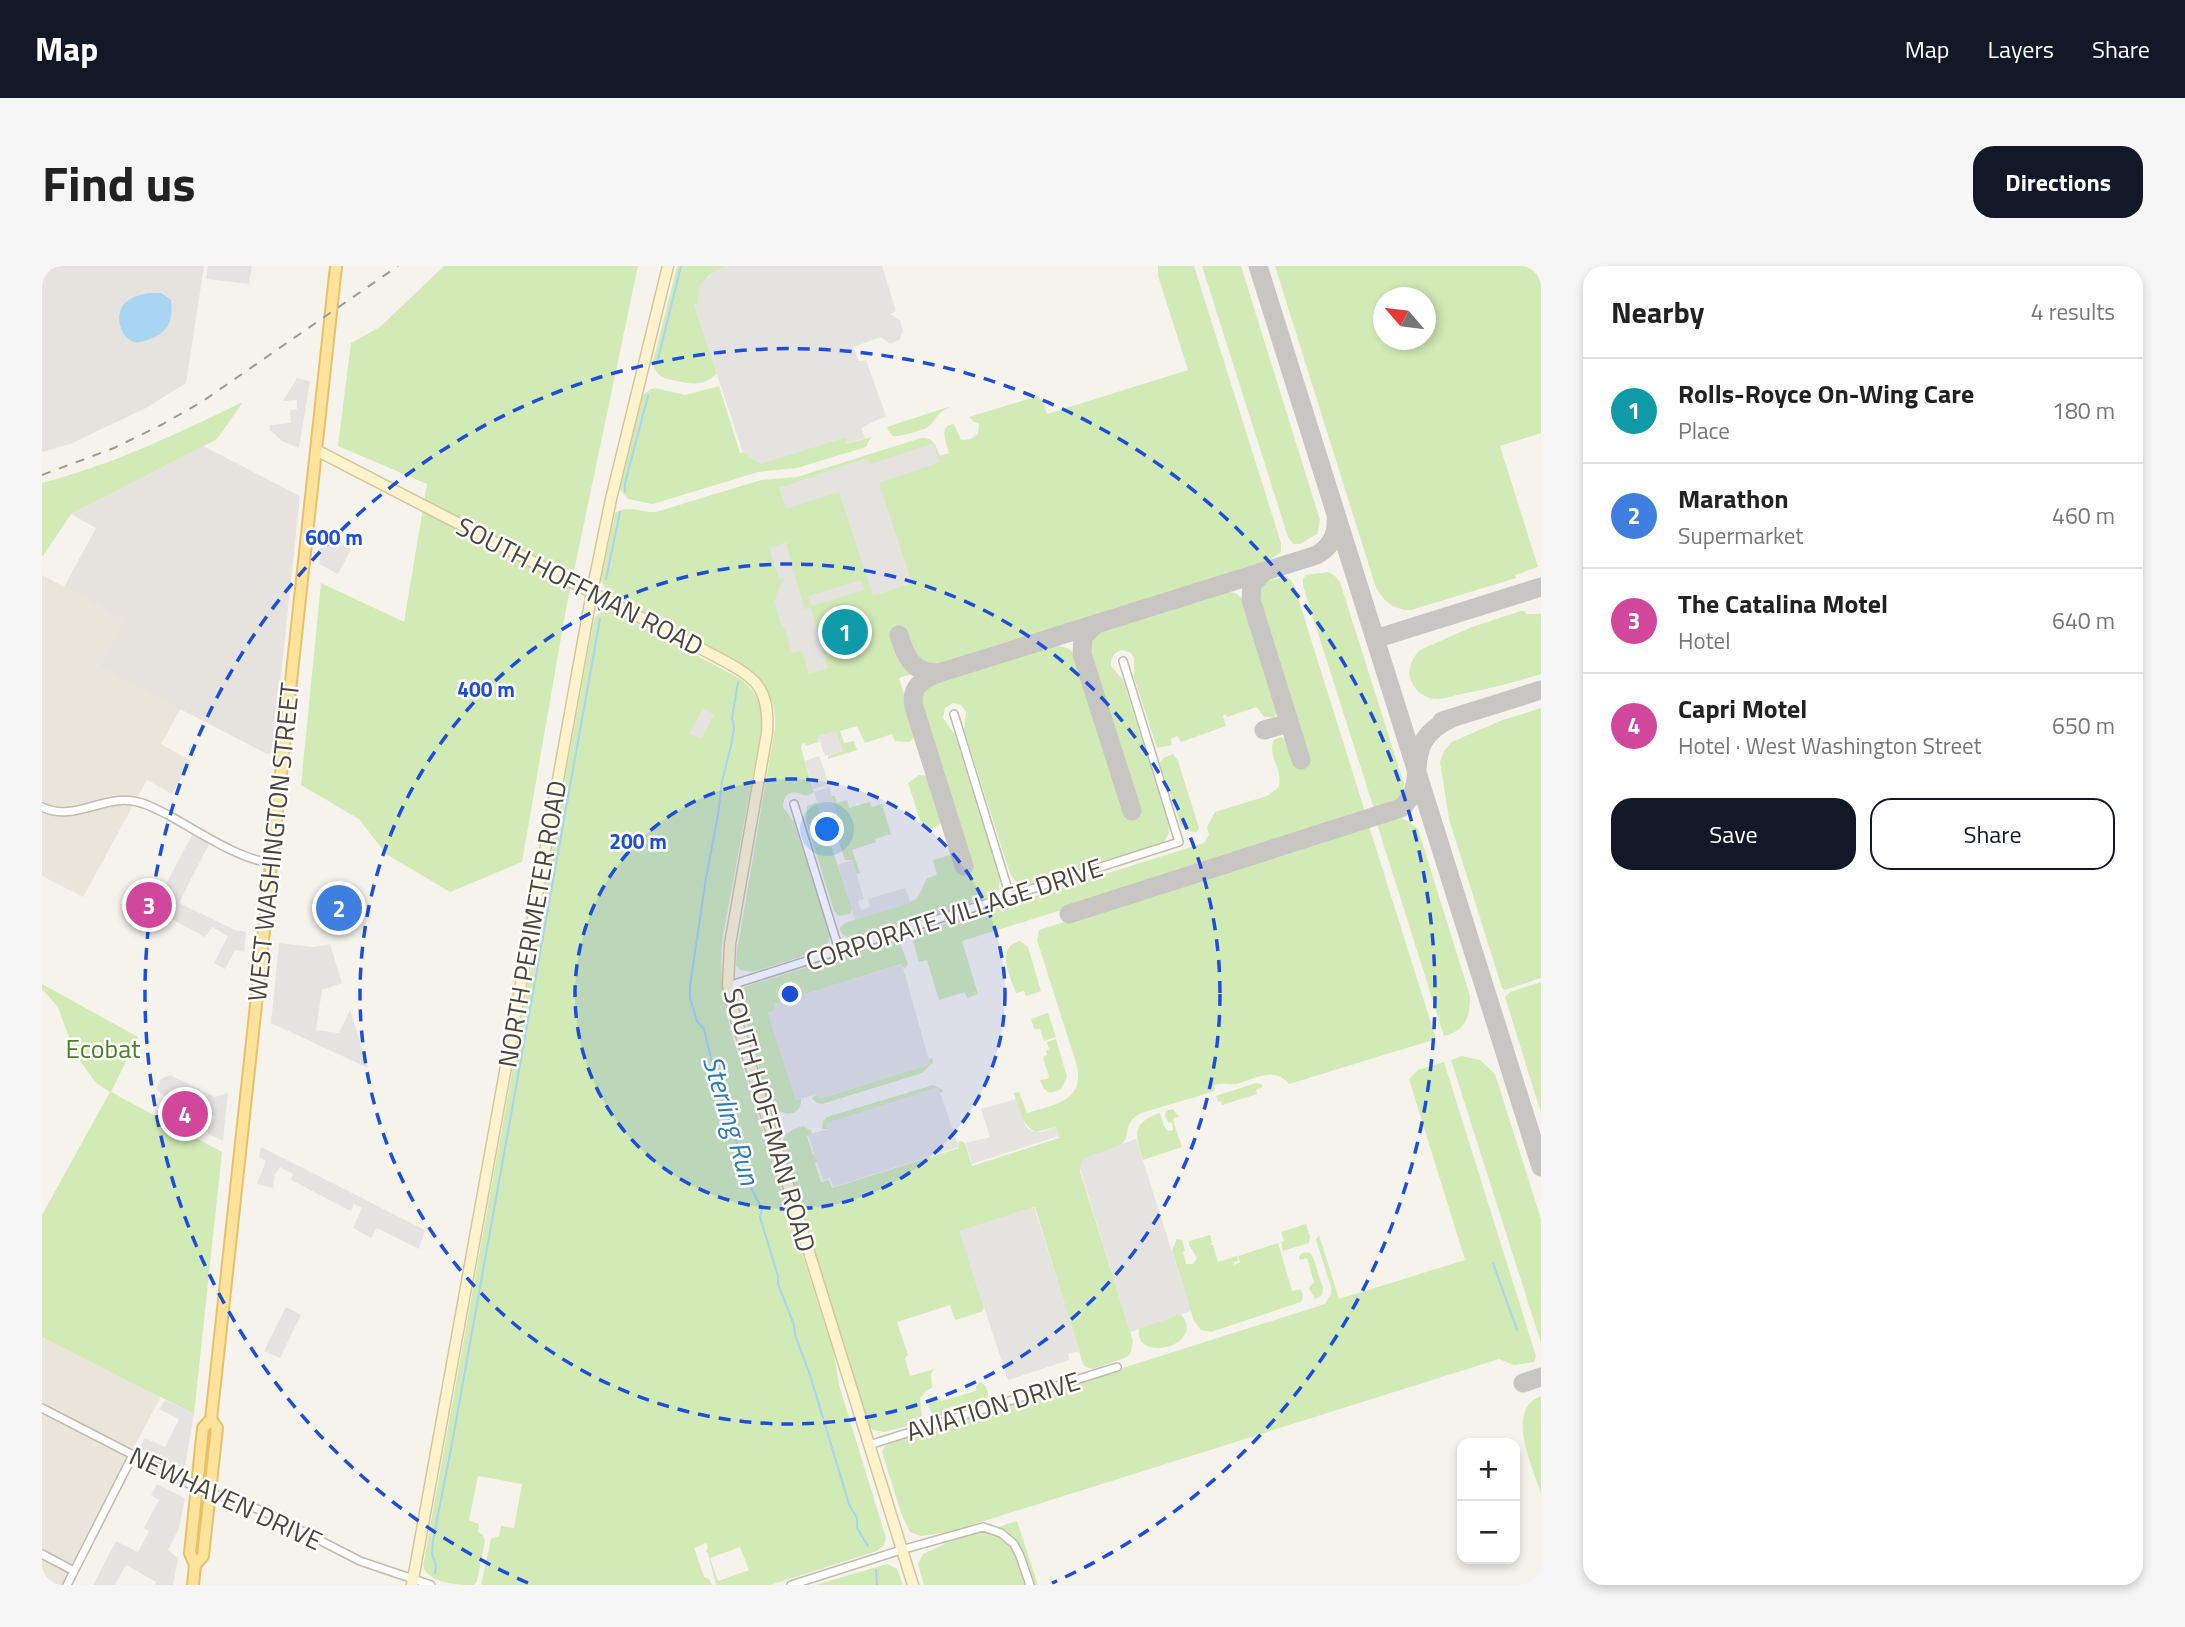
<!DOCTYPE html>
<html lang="en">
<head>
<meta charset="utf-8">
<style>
  body { margin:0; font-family:"Titillium Web",sans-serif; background:#f6f6f6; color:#222 }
  .controls { position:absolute; right:21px; bottom:21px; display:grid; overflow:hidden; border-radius:14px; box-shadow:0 4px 10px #0003 }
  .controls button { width:63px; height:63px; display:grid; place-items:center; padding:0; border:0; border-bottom:2px solid #e0e0e0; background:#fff; color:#222; font:35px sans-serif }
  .compass { position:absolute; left:1331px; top:21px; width:63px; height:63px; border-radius:50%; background:#fff; box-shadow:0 4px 10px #0003; rotate:298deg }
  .you { position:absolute; left:786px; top:564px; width:24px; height:24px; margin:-18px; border:5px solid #fff; border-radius:50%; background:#1a73e8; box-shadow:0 0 0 10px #1a73e833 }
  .badge { display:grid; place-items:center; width:46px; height:46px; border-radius:50%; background:#111827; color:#fff; font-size:23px; font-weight:700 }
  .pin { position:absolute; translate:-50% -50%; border:4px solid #fff; box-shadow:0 2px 7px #0006 }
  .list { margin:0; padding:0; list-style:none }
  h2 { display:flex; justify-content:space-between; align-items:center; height:91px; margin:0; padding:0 28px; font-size:30px }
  h2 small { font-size:23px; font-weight:400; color:#767676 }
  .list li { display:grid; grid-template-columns:46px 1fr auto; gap:21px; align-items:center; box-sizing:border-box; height:105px; padding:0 28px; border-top:2px solid #e0e0e0 }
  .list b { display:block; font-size:26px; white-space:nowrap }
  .list p { margin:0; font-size:23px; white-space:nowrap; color:#767676 }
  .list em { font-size:23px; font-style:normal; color:#767676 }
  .actions { display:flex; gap:14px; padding:21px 28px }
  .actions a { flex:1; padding:16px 0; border:2px solid #111827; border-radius:21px; text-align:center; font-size:24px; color:#111827 }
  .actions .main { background:#111827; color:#fff }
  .map { position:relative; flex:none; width:1499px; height:1319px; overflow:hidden; border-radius:21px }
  header { display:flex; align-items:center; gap:42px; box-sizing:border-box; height:98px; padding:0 35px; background:#111827; color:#fff }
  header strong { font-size:33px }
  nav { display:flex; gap:38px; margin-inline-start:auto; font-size:24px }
  .intro { display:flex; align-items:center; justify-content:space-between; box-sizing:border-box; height:168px; padding:0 42px }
  h1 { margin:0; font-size:49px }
  .button { padding:18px 32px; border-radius:21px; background:#111827; color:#fff; font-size:24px; font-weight:700 }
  main { display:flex; gap:42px; padding:0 42px }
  aside { flex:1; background:#fff; border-radius:21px; box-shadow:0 4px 10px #0003 }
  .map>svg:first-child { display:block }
  .residential { fill:#eae5da }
  .industrial { fill:#e6e2dd }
  .green { fill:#d2eab5; fill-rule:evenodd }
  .parking { fill:#e5e3e0 }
  .water { fill:#a9d4f2 }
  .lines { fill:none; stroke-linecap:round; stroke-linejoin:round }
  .stream { stroke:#a9d4f2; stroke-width:2 }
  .taxiway { stroke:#c8c6c3; stroke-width:19 }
  .street-casing { stroke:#c2bbae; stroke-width:10 }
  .secondary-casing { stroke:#d6c79b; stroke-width:13 }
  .primary-casing { stroke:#e6c16a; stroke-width:14 }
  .street { stroke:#fff; stroke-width:7 }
  .secondary { stroke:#fff3cd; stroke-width:10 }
  .primary { stroke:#ffe39c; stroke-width:10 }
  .rail { stroke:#9a9a9a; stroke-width:2; stroke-dasharray:9 9; stroke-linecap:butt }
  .ring { fill:none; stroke:#1d4ed8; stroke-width:3.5; stroke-dasharray:12 9 }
  .labels { text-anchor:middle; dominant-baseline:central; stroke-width:5; stroke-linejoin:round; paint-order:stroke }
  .street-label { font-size:26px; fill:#4b4439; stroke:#fff }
  .park-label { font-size:26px; fill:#4a7f2a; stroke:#fff }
  .water-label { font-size:28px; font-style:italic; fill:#2e7ab2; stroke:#fff }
  .centre { fill:#1d4ed8; stroke:#fff; stroke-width:3.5 }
  .ring-label { font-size:21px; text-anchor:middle; font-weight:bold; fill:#1d4ed8; stroke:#fff; stroke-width:5; stroke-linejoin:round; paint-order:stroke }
</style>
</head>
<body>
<header>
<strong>Map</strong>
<nav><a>Map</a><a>Layers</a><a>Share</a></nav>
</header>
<div class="intro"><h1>Find us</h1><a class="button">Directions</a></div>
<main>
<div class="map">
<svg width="1499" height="1319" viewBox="0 0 1499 1319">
  <rect width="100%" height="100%" fill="#f6f3ec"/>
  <path class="residential" d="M0,309l83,45 -26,47 82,41 -20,36 30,17 -19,33 -25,-14 -64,117 -41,-21z
    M0,1071l119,59 -99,189h-20z"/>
  <path class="industrial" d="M0,0h162l-18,117 -40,25 -76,36 -28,8z
    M161,180l97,50 -27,256 -6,2 -168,-87 25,-47 -60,-33 32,-59 -25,-14z"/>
  <path class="green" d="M402,0h194l-72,343 -44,253 -72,30 -64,-38 -27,-35 -58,-34 20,-202 83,39 23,-138 -89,-38 13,-103 29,-16z
    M635,0h49c-17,8 -30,16 -27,37l-5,2 23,68c-15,16 -31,10 -50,6 -9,-3 -13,-8 -14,-17z
    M1116,0h36l87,277v9l-16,11 -366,115 18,57 -8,7 -14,-1 -3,-7 -27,9 -8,-17 -17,5 4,12 10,-2 3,9 -29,9v-3l14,-5 -24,-15 1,6 -13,4 -1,-3 -3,1 -1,4 13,44 -8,4c-12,-7 -23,-4 -23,11l11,15 35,110c1,9 -2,16 -10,19l-66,21 -12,-2 -5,-4 1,-15 38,-223c1,-23 -5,-41 -23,-57l-146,-80 -5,-11 1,-5 13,-62c13,-9 27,0 41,-1l105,-32 36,-3 124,-39c14,0 14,7 19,18l9,-3c-3,-11 -11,-28 5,-29l7,16 9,-1 8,-5 1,-11 -5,-1 -5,-5 69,-21 3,4h2l4,14 141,-44 -30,-94z
    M1160,0h39l79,254 -3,14 -17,10h-7l-5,-7z
    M1233,0h266v167l-41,13 38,121 -23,8 1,3 -105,32h-7l-12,-4 -8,-7 -8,-11zM1342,32h42v42h-42z
    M677,120l21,67 6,-1 5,6 97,-21 -2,7 25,-7 -5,10 -69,21 -39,4 -105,32 -25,-5 -9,-11 24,-93 8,-6 4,-1 30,7z
    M201,136l-26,37 -146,75 -28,42h-1v-73c70,-18 136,-50 201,-81z
    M906,141l1,1c-15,6 -11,11 -21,19 -4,3 -29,10 -34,9 -5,-2 -5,-5 -7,-9z
    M1286,306l7,4 5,6 64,202c-3,18 -13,23 -29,28l-72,-226v-7l3,-4z
    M1243,311l5,2 4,6 72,230 -404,126 16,53 -11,4 -2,-6 -26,8 -12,-40 -8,2 -6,-21 3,-8 288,-90 5,-8 -2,-8 8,-15 52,-16 11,-8c7,-17 -12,-33 -4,-48l7,-3 9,5 7,22 11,-4 -46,-145c-3,-28 -11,-32 23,-38z
    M1183,326c6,0 11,0 15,5 12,10 33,89 39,109l-1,7 -4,4h-10l-7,-10 -30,10 -2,-3 -2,2 3,10 -45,16 -4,-6 -6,3 1,6 -15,3 -23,-71v-19l-3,-5 -9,-3c-8,2 -12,8 -11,16l12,14 45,143 1,10 -5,9 -133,42c-13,3 -18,-4 -23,-16l-44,-139 2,-17 -5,-7 -8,-2 -8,5 -2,10 12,17 45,142 -1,12 -9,8 -132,42c-8,0 -18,-2 -18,-12l5,-4 72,-24 10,-21 10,-3 -4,-15 21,-6 5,15 11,-3 -46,-145c-1,-15 -7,-26 7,-36l125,-39c21,1 18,11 26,26l46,145 11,-3 -46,-146 -3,-25 10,-11z
    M562,344h7l126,67c19,12 25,27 25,49l-39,210c-4,33 -1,63 8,96l103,321 5,32 47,153 -2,7 -7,6 -107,34h-54l-8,-32 -2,-1 2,-5 -2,-4 -12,5 10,29 5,2 3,6h-231l10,-46 8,-3 2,-10 13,2 8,-44 -44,-8 -9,44 10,4 -1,8 5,3 2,6 -8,40 -3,4c-16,0 -45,-1 -51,-19l170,-942 2,-7zM698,1281l9,23 -31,11 -8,-23z
    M1479,345h4l1,3h15v60c-27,8 -52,15 -80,20 -9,2 -18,6 -27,5 -11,-2 -21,-10 -24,-21 -2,-12 3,-22 12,-29l50,-22z
    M1499,442v270l-36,12 -3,-2 -53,-169 -9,-57 4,-11 8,-9 48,-21z
    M1131,488l5,7 21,67 -2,4 -10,-1 -6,-5 -21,-63 3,-5z
    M877,509l12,1 13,43c-7,9 -11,12 -22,7l-14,-43z
    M790,530h3l2,7 10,-3 2,8 20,-6 3,5 10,-3 9,30 -16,5 1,3 -24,8 8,23 -4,1 -4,-14h-7l-11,-33z
    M775,536l35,107 -2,5 -11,2 -5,-5 -28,-90 1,-15z
    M1359,552l7,3 10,8 52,167c0,22 -4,34 -26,40l-66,-209v-4z
    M1327,560l67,213 -147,45c-15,-18 -34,-5 -53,0 -7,1 -13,-2 -22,1l1,6 -74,22c-20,11 -9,23 -20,32 -9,7 -26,8 -37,14l-4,12 53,170 -2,11 -4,5 -34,12 -7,-2 -3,-3 -48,-157 -75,24 24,77 -3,4 -26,8 -5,-15 -53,17 11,33 -3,3 5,18 24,-7 -3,5 1,14 -6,3 -6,7 2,19 -3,6 -35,9 -11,-2 -5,-6 -86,-279c2,-13 10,-15 21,-19l8,5 1,3 -5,2 6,19 6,-1 2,6 -6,3 6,19 8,-2 3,8 127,-40 -1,-6 2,-1 5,2 7,23 87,-28 -3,-11 -20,5c-15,-7 -17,-23 -22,-39l5,-1 8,21c26,-8 58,-12 50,-47l-40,-126 2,-10z
    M851,674l6,1 9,23 -3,5 -4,-5 -127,40 2,6 -8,3 28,87 5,-1c1,20 -23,17 -31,4l2,-1 -10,-24 -24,-85 4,-5 8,-3z
    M978,675l8,6 13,44 -15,5 -2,-5 -8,2c-6,-16 -21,-46 4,-52z
    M1499,716v131l-36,-116 5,-5z
    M0,718l96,53 -27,55 111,60 -28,262 -152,-77v-122l68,-123 -14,-9 -21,-29 -17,-47 -16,-18z
    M1006,747l8,24 -12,4 -4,-12h-6l-3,-10z
    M1014,773l11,38 -6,12 -11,4 -6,-4 -4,-9 7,-1 2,-2 -6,-20 4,-2 -1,-4 3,-2 -2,-7z
    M1420,790l18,4 15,14 46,145v124l-90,-283z
    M890,792l1,4 -11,11 -100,31 -5,-1 -5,-5 6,-5 1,6 111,-35 -1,-5z
    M1402,796l92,294 -2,6 -20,3 -15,-6 -550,173 -28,4 -11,-4 -9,-19 -19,-61 2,-5 8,-6 433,-137 6,-10v-7l-15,-47 3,-5 20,64 126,-39 -56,-181 9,-9z
    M1214,817l5,1 2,3 -7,3 1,4 -35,11 -1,-4 -3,1 -2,-6 3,-1z
    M891,819l10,5v2l-116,31 1,6h-6l1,-8 4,-4z
    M1131,843l6,8 -5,1 -1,3 9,26 -39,13c-8,-25 -12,-37 17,-47l4,13 4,5 5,-1 -1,-7 -4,-1 -3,-7 1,-4z
    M1264,958l4,13 -1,6 -26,8 -2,-9 3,-1 -3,-9z
    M1168,969l2,8 -3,1 4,1 5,17 19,-6 1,5 -5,1 1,3 6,-3 -2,-6 40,-13 14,48 9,-2 2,7 -2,6 -90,30 -10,-2 -7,-9 -22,-71 5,-11 5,1 3,11 -2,1 3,12h7l4,-6 -8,-13v-4z
    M1263,986l5,1 3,4 10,31 -1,7 -7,4 -6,-11 5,-6 -7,-24 -7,2 -1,-3 2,-3z
    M1139,1048c27,34 -53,50 -41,12z
    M938,1116c9,4 11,15 3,21 -10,4 -42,18 -50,11 -3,-3 -4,-7 -5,-10l3,-6 6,-2 4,5 35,-10v-5z
    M1499,1130v98c-8,-27 -37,-84 0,-98z
    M975,1255l21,64h-3c-7,-22 -14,-50 -37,-58z
    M946,1266c26,7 30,30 37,53h-101l-6,-21 5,-10 30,-14 22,-7z
    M845,1298l10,5 6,16h-88z"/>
  <path class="parking" d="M166,0h44l-3,18 -43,-5z
    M684,0h156l14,45 -6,3 10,6 3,11 -3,8 -10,5 -9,-7 -28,10 6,14 7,-1 20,56 -25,12 4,10 -19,6 1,-7 -86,27 -18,-11 -49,-148 5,-2 -1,-11 3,-9 16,-13z
    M255,112l13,3 -11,67 -17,-7 -13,-12 1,-4 21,-2 -1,-13 7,-1v-9l-14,1z
    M891,177l7,19 -61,21 33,100 -39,13 -34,-104 -53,17 -7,-21 88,-30 3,6z
    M280,267l29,16 -13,25 -19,-10z
    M744,276l18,67 7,-1 17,60 -19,6 -7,-23 -10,2 -7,-24 -5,-7 -5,-21 3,-12 7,-9 -2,-3 -4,2 -10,-31z
    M207,290l19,10 -19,36 -14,-5 -5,-4z
    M819,314l4,10 -54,16 -3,-10z
    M661,442l11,7 -13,24 -12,-5z
    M794,465l7,20 -18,5 -7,-20z
    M777,490l10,28 -15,5 -9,-28z
    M787,521l11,37 -14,4 -12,-36z
    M151,567l17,9 -31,61 56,27 11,2 -2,20 -9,-2 -10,19 -11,-6 14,-27 -16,-9 -7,10 -52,-28z
    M810,594l12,39 -6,2 3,9 9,-3 -2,-8 37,-11 6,15 -56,17 -17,-55z
    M237,677l35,4 16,-3 12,39 -20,7 -6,40 23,3 11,-23 18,58 -97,-45z
    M860,698l28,100 -111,35 -2,-5 -21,6 -28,-87 8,-3 -2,-6z
    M128,809l45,22 13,-4 -5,48 -16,-8 8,-16 -11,-6 -3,4 -40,-21 -5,-5 5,-10z
    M896,821l21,60 -126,40 -3,-9 -7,2 -15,-45 20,-6 -1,-6z
    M974,833l9,26 5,5 6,2h6l14,-5 3,9 -87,28 -6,-21 24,-6 -9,-28z
    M1094,873l55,172 -61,21 -50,-164 2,-6 5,-5z
    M219,881l164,83 -6,19 -42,-21 -6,10 -18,-10 9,-20 -8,-4 -3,7 -60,-31 2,-6 -13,-7 -5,7 -2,14 -16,-4 9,-23 -7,-4z
    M992,941l46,144 -12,3 1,6 -61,20 -49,-149z
    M244,1041l15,8 -21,43 -16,-7z
    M123,1134l29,14 -9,52h-8l-38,-18 6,-10 20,9 14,-28 -20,-10z
    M115,1218l28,14 -6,30 -11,22 10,8 -5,27h-18l1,-3 -30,-17 -11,20h-22l23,-44 22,11 11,-21 -5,-3 15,-28 -8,-5z"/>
  <path class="water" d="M106,27h13l10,7c2,20 -2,32 -21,39 -5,2 -11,4 -16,3 -12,-3 -18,-22 -13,-33 4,-10 18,-14 27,-16z"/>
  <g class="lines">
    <path class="stream" d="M615,97l24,-97
      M583,225v-8l23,-87
      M564,313l14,-67
      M696,416l-6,36 2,10 -3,18 -9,35 -4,34 -12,63 -16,108v12l7,23 7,8 13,54 28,84 1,11 16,31 -2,8 18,59v8l16,41 1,10 15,40 39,129 8,14v10l11,18
      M1451,997l24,67
      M834,1304l1,15
      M393,1307l1,-7 -4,-12 1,-14 18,-91 149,-830"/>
    <path class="taxiway" d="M1216,0l283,901
      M1222,306l-12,12 -1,16 50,160
      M1054,358l-13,13 -1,17 50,157
      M857,369c6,21 14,39 40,38
      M1333,373l166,-52
      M1400,455l99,-31
      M1222,464l25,-7
      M922,600l-50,-159c-4,-20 8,-28 25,-34l378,-118c13,-8 20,-19 19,-34
      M1027,648l332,-106c33,-28 -6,-63 51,-90
      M1481,1117l18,-6"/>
    <g class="street-casing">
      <path id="street" d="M912,448l56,182
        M752,538l45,146
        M0,541c32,16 63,-14 96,-5 10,2 20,8 30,13 30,16 70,44 103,48
        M686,720l451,-144 -56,-181
        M0,1142l155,80 66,23 97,50 71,24
        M827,1179l248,-78
        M0,1288l32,17
        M25,1319l66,-130
        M749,1319l110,-35 82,-23 18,6 13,11 6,12 10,29"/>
    </g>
    <g class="secondary-casing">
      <path id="secondary" d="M274,184l399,206c39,21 55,29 52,77l-37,211 -2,42 5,23 180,576
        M370,1319l180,-993 19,-93 57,-233"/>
    </g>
    <g class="primary-casing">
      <path id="primary" d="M153,1299l-5,-12 13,-125 8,-9 5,-45 120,-1108
        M151,1319l2,-20 8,-9 14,-128 -6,-9"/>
    </g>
    <use href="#street" class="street"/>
    <use href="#secondary" class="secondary"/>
    <use href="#primary" class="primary"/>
    <path class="rail" d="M0,209l72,-27 49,-24 40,-23 195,-135"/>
  </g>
  <circle cx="748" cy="728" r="215" fill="#1d4ed8" fill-opacity=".12"/>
  <g class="ring">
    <circle cx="748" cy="728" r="215"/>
    <circle cx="748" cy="728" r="430"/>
    <path d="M486 1317A645 645 0 1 1 1010 1317"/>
  </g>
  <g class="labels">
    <g class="street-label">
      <text transform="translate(538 320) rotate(27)">SOUTH HOFFMAN ROAD</text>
      <text transform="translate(231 576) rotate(-84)">WEST WASHINGTON STREET</text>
      <text transform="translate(912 648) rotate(-18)">CORPORATE VILLAGE DRIVE</text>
      <text transform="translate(490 658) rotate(-80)">NORTH PERIMETER ROAD</text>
      <text transform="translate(728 854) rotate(74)">SOUTH HOFFMAN ROAD</text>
      <text transform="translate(951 1140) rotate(-17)">AVIATION DRIVE</text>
      <text transform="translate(184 1232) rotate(25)">NEWHAVEN DRIVE</text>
    </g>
    <g class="park-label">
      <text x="61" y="782">Ecobat</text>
    </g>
    <g class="water-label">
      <text transform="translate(690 854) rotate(73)">Sterling Run</text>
    </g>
  </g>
  <circle cx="748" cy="728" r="10" class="centre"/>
  <g class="ring-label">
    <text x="292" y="279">600 m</text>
    <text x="444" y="431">400 m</text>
    <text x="596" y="583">200 m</text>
  </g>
</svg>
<div class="controls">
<button>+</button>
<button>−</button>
</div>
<svg class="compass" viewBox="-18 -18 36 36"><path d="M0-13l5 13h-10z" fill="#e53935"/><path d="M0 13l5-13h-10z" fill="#767676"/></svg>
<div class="you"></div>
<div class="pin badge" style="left:803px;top:366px;background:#0f9aa8">1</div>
<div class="pin badge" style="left:297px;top:642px;background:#3f7fe0">2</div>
<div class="pin badge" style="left:107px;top:639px;background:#d1479c">3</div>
<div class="pin badge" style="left:143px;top:848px;background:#d1479c">4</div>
</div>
<aside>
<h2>Nearby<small>4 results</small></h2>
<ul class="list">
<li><span class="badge" style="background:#0f9aa8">1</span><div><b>Rolls-Royce On-Wing Care</b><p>Place</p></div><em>180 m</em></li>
<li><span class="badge" style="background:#3f7fe0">2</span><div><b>Marathon</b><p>Supermarket</p></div><em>460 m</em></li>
<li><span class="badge" style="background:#d1479c">3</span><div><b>The Catalina Motel</b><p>Hotel</p></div><em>640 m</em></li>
<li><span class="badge" style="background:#d1479c">4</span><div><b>Capri Motel</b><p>Hotel · West Washington Street</p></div><em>650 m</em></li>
</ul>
<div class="actions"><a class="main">Save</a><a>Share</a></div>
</aside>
</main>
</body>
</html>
